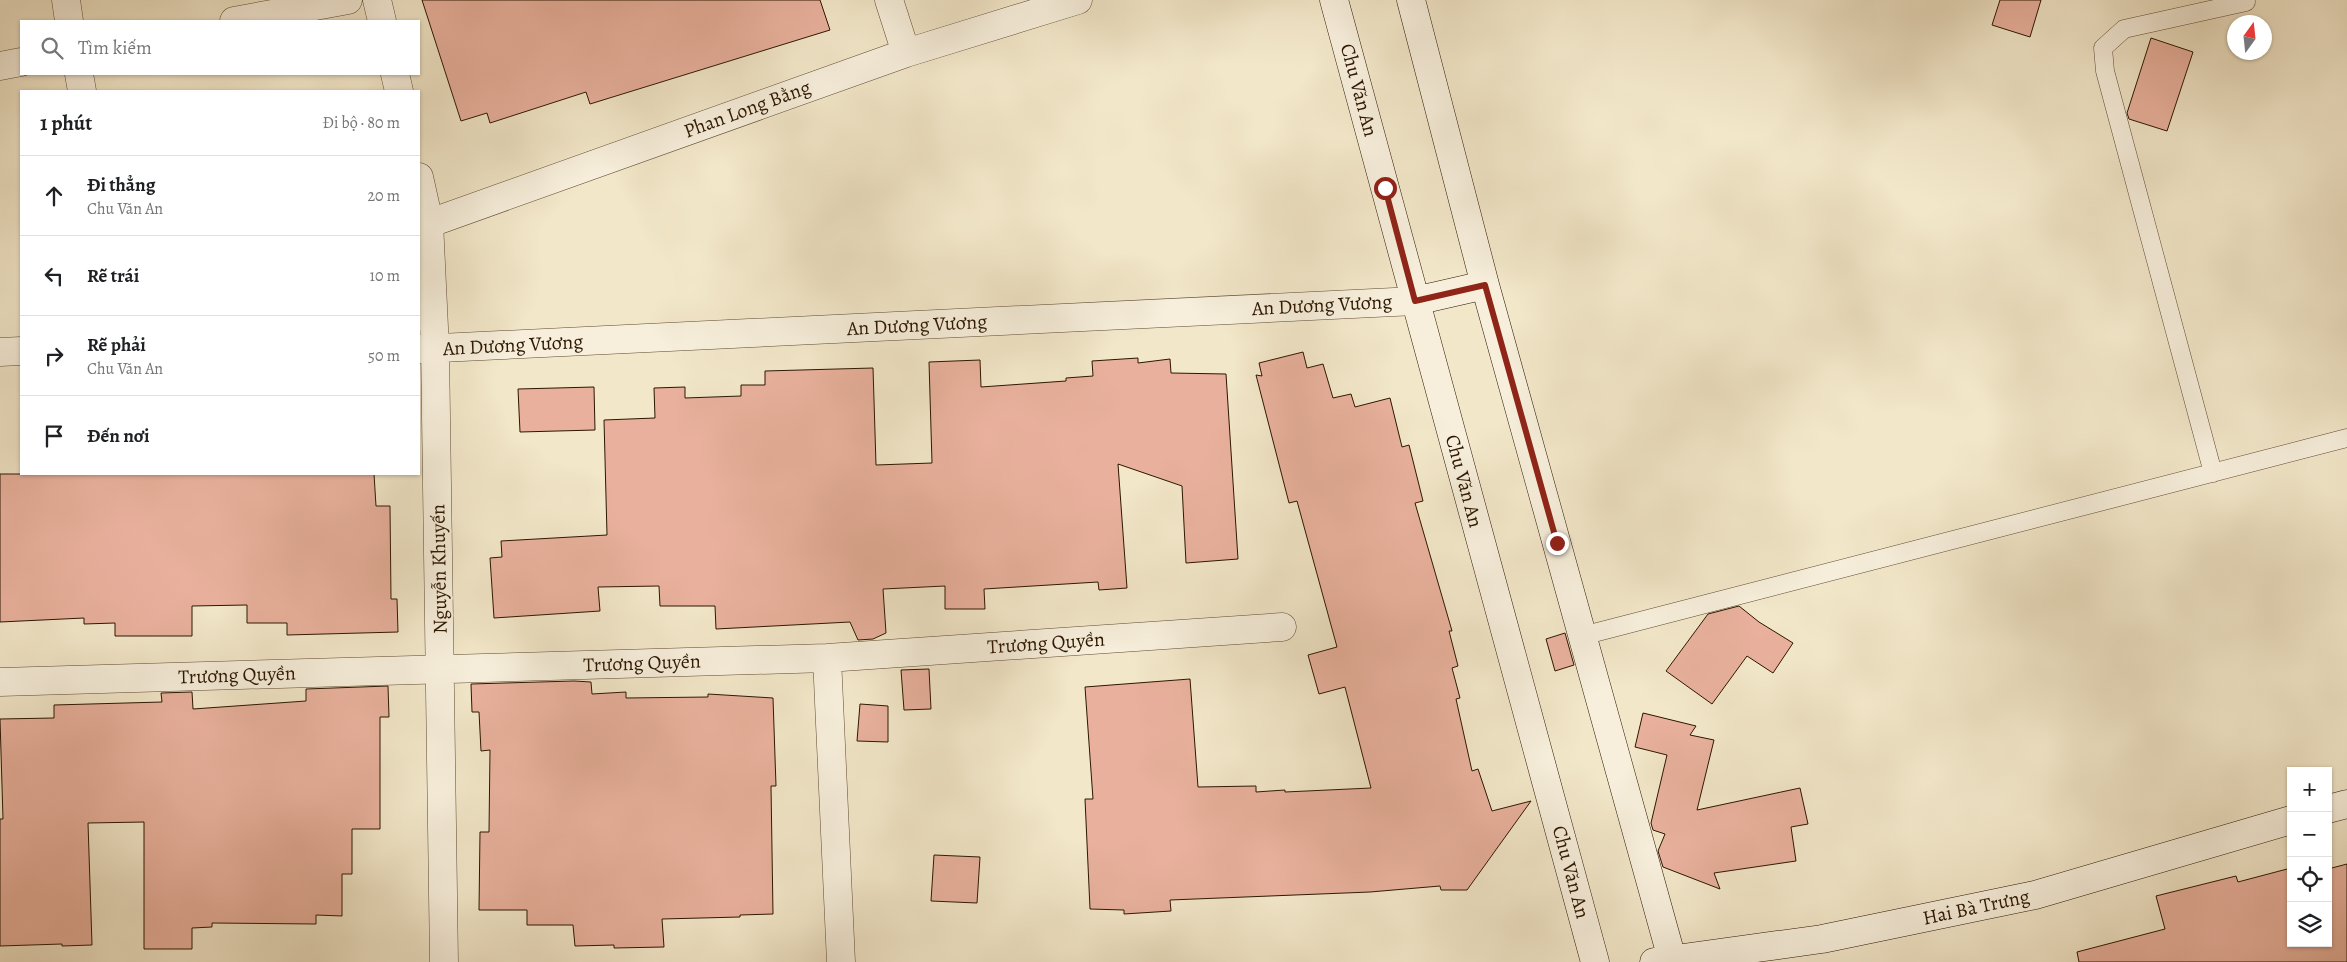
<!DOCTYPE html>
<html lang="vi">
<head>
<meta charset="utf-8">
<style>
  body { margin:0; font-family:Alegreya,serif; background:#f6f6f6; color:#202124 }
  .controls { position:absolute; right:15px; bottom:15px; display:grid; overflow:hidden; border-radius:0px; box-shadow:0 1px 4px #0004 }
  .controls button { width:45px; height:45px; display:grid; place-items:center; padding:0; border:0; border-bottom:1px solid #e0e0e0; background:#fff; color:#202124; font:25px sans-serif }
  .compass { position:absolute; left:2227px; top:15px; width:45px; height:45px; border-radius:50%; background:#fff; box-shadow:0 1px 4px #0004; rotate:15deg }
  .stop { position:absolute; width:15px; height:15px; margin:-11px; border:4px solid #8f2418; border-radius:50%; background:#fff }
  .stop.end { background:#8f2418; border-color:#fff; box-shadow:0 1px 5px #0008 }
  .list { margin:0; padding:0; list-style:none }
  h2 { display:flex; justify-content:space-between; align-items:center; height:65px; margin:0; padding:0 20px; font-size:21px }
  h2 small { font-size:16px; font-weight:400; color:#757577 }
  .list li { display:grid; grid-template-columns:32px 1fr auto; gap:15px; align-items:center; box-sizing:border-box; height:80px; padding:0 20px; border-top:1px solid #e0e0e0 }
  .list b { display:block; font-size:19px; white-space:nowrap }
  .list p { margin:0; font-size:16px; white-space:nowrap; color:#757577 }
  .list em { font-size:16px; font-style:normal; color:#757577 }
  .icon { flex:none; width:28px; height:28px; fill:none; stroke:currentColor; stroke-width:2; stroke-linecap:round; stroke-linejoin:round }
  .map { position:relative; flex:none; width:2347px; height:962px; overflow:hidden }
  .search { position:absolute; background:#fff; box-shadow:0 1px 4px #0004; left:20px; top:20px; width:400px; height:55px; display:flex; align-items:center; gap:12px; box-sizing:border-box; padding:0 18px; border-radius:0px; color:#757577; font-size:19px }
  .panel { position:absolute; background:#fff; box-shadow:0 1px 4px #0004; left:20px; top:90px; width:400px; height:385px; border-radius:0px }
  .map>svg:first-child { display:block }
  .building { fill:#e9b19d; stroke:#2c1600 }
  .lines { fill:none; stroke-linecap:round; stroke-linejoin:round }
  .lane-casing { stroke:#5e4a32; stroke-width:19 }
  .street-casing { stroke:#5e4a32; stroke-width:29 }
  .secondary-casing { stroke:#2c1600; stroke-width:29 }
  .lane { stroke:#f7efdc; stroke-width:18 }
  .street { stroke:#f7efdc; stroke-width:28 }
  .secondary { stroke:#f7efdc; stroke-width:28 }
  .route { stroke:#8f2418; stroke-width:6 }
  .labels { text-anchor:middle; dominant-baseline:central; stroke-width:4; stroke-linejoin:round; paint-order:stroke }
  .street-label { font-size:20px; fill:#2c1600; stroke:#f7efdc }
</style>
</head>
<body>
<div class="map">
<svg width="2347" height="962" viewBox="0 0 2347 962">
  <rect width="100%" height="100%" fill="#f2e7c9"/>
  <filter id="stains"><feTurbulence type="fractalNoise" baseFrequency=".004" numOctaves="4"/><feColorMatrix values="0 0 0 0 .2 0 0 0 0 .09 0 0 0 0 .02 0 0 0 .5 -.17"/></filter>
  <radialGradient id="worn" r=".72"><stop offset=".6" stop-color="#630" stop-opacity="0"/><stop offset="1" stop-color="#630" stop-opacity=".3"/></radialGradient>
  <path class="building" d="M422,0h398l10,30 -240,74 -4,-12 -96,31 -3,-10 -26,8z
    M2000,0h41l-11,37 -38,-12z
    M2151,38l42,14 -26,79 -38,-12 -2,-6z
    M1303,352l4,16 16,-4 10,34 18,-4 4,13 35,-9 12,49 7,-2 14,56 -8,2 37,128h-3l9,35 -6,2 8,30 -4,1 16,72 6,-2 14,42 39,-10 -64,89h-26l-1,-4 -70,6 -200,8 1,11 -47,3v-4l-34,-1 -5,-110h8l-8,-112 105,-8 8,108 58,-1v6l29,-2v2l86,-4 -26,-101 -26,7 -11,-39 29,-8 -40,-146 -8,2 -33,-128 6,1 -3,-13z
    M1138,358v5l32,-4 1,14 55,1 12,185 -52,4 -4,-77 -64,-22 9,124 -28,2 -1,-8 -114,7 1,20h-40v-23l-62,3 3,44 -13,6 -15,1 -8,-18 -134,7 -1,-23h-55l-1,-20 -61,1 2,24 -106,7 -4,-60 12,-1 -1,-16 106,-6 -3,-115 51,-2 -1,-30 31,-1v11l56,-2v-11h24v-14l108,-3 3,97 56,-2 -3,-101 51,-2 1,27 85,-6v-3l27,-2 -1,-15z
    M594,387l1,43 -75,2 -2,-43z
    M0,474h374l2,32h14l1,93h6l1,33 -111,3v-12h-40v-18l-55,1v30h-77v-13l-31,1v-6l-84,4z
    M1739,606l20,16 34,21 -20,30 -26,-17 -35,48 -46,-33 42,-57z
    M1565,633l9,32 -19,6 -9,-32z
    M929,669l2,40 -27,1 -3,-40z
    M574,681l17,1 1,12 34,-2v6l82,-1v-3l65,4 3,88h-5l2,128 -33,1v2l-78,2 2,28 -50,1v-3l-39,1 -2,-21h-46v-15h-48l1,-78h9l1,-82 -9,1 -2,-39h-7l-1,-28z
    M388,686l1,31h-9v112h-28v45h-10v42l-26,-1v9l-104,-1v4l-20,1v21h-48v-127l-56,1 4,122 -30,1v-2l-62,2v-127h3l-3,-100 54,-1v-13l108,-3 -1,-9 31,-1 1,17 113,-8v-12z
    M860,704l28,2v36l-31,-1z
    M1643,713l53,13 -6,9 24,5 -17,70 103,-22 8,36 -17,3 5,34 -82,12 6,16 -57,-22 -5,-16 7,-17 -12,-4 -2,-7 16,-68 -32,-8z
    M934,855l46,2 -3,46 -46,-2z
    M2347,864v98h-268l-2,-10 88,-23 -9,-33 80,-20 2,6 53,-14v75h37v-74z"/>
  <g class="lines">
    <g class="lane-casing">
      <path id="lane" d="M2213,473l-108,-402 -2,-23 21,-19 122,-27
        M1582,636l765,-198"/>
    </g>
    <g class="street-casing">
      <path id="street" d="M66,0l3,21
        M377,0l5,21
        M889,0l17,53
        M234,21l114,-21
        M0,66l21,-4
        M79,74l3,17
        M395,74l4,17
        M419,177l10,45 6,127 9,613
        M419,227l487,-174 172,-53
        M419,349l996,-48
        M0,352l21,-1
        M827,658l14,304
        M0,682l827,-24 455,-31"/>
    </g>
    <g class="secondary-casing">
      <path id="secondary" d="M1334,0l261,962
        M1411,0l74,285 187,674
        M1415,301l70,-16
        M2328,809l19,-5
        M1654,962l168,-23 213,-44 256,-75"/>
    </g>
    <use href="#lane" class="lane"/>
    <use href="#street" class="street"/>
    <use href="#secondary" class="secondary"/>
  </g>
  <g class="lines">
    <path class="route" d="M1385,188l30,113 70,-16 72,258"/>
  </g>
  <g class="labels">
    <g class="street-label">
      <text transform="translate(1359 90) rotate(75)">Chu Văn An</text>
      <text transform="translate(747 109) rotate(-20)">Phan Long Bằng</text>
      <text transform="translate(1322 305) rotate(-3)">An Dương Vương</text>
      <text transform="translate(917 325) rotate(-3)">An Dương Vương</text>
      <text transform="translate(513 345) rotate(-3)">An Dương Vương</text>
      <text transform="translate(1464 481) rotate(75)">Chu Văn An</text>
      <text transform="translate(439 569) rotate(-91)">Nguyễn Khuyến</text>
      <text transform="translate(1046 643) rotate(-4)">Trương Quyền</text>
      <text transform="translate(642 663) rotate(-2)">Trương Quyền</text>
      <text transform="translate(237 675) rotate(-2)">Trương Quyền</text>
      <text transform="translate(1571 872) rotate(75)">Chu Văn An</text>
      <text transform="translate(1976 907) rotate(-12)">Hai Bà Trưng</text>
    </g>
  </g>
  <rect width="100%" height="100%" filter="url(#stains)"/>
  <rect width="100%" height="100%" fill="url(#worn)"/>
</svg>
<div class="controls">
<button>+</button>
<button>−</button>
<button><svg class="icon" aria-label="locate" viewBox="0 0 24 24"><circle cx="12" cy="12" r="6"/><path d="M12 2v4M12 18v4M2 12h4M18 12h4"/></svg></button>
<button><svg class="icon" aria-label="layers" viewBox="0 0 24 24"><path d="M12 4l9 5-9 5-9-5zM3 14l9 5 9-5"/></svg></button>
</div>
<svg class="compass" viewBox="-18 -18 36 36"><path d="M0-13l5 13h-10z" fill="#e53935"/><path d="M0 13l5-13h-10z" fill="#757577"/></svg>
<div class="stop" style="left:1385px;top:188px"></div>
<div class="stop end" style="left:1557px;top:543px"></div>
<div class="search"><svg class="icon" aria-label="search" viewBox="0 0 24 24"><circle cx="10" cy="10" r="6"/><path d="M15 15l6 6"/></svg>Tìm kiếm</div>
<section class="panel">
<h2>1 phút<small>Đi bộ · 80 m</small></h2>
<ul class="list">
<li><svg class="icon" aria-label="ahead" viewBox="0 0 24 24"><path d="M12 20V5M6 11l6-6 6 6"/></svg><div><b>Đi thẳng</b><p>Chu Văn An</p></div><em>20 m</em></li>
<li><svg class="icon" aria-label="left" viewBox="0 0 24 24"><path d="M17 20v-9H6M10 6l-5 5 5 5"/></svg><div><b>Rẽ trái</b></div><em>10 m</em></li>
<li><svg class="icon" aria-label="right" viewBox="0 0 24 24"><path d="M7 20v-9h11M14 6l5 5-5 5"/></svg><div><b>Rẽ phải</b><p>Chu Văn An</p></div><em>50 m</em></li>
<li><svg class="icon" aria-label="arrive" viewBox="0 0 24 24"><path d="M6 21V4h12l-3 4 3 4H6"/></svg><div><b>Đến nơi</b></div></li>
</ul>
</section>
</div>
</body>
</html>
